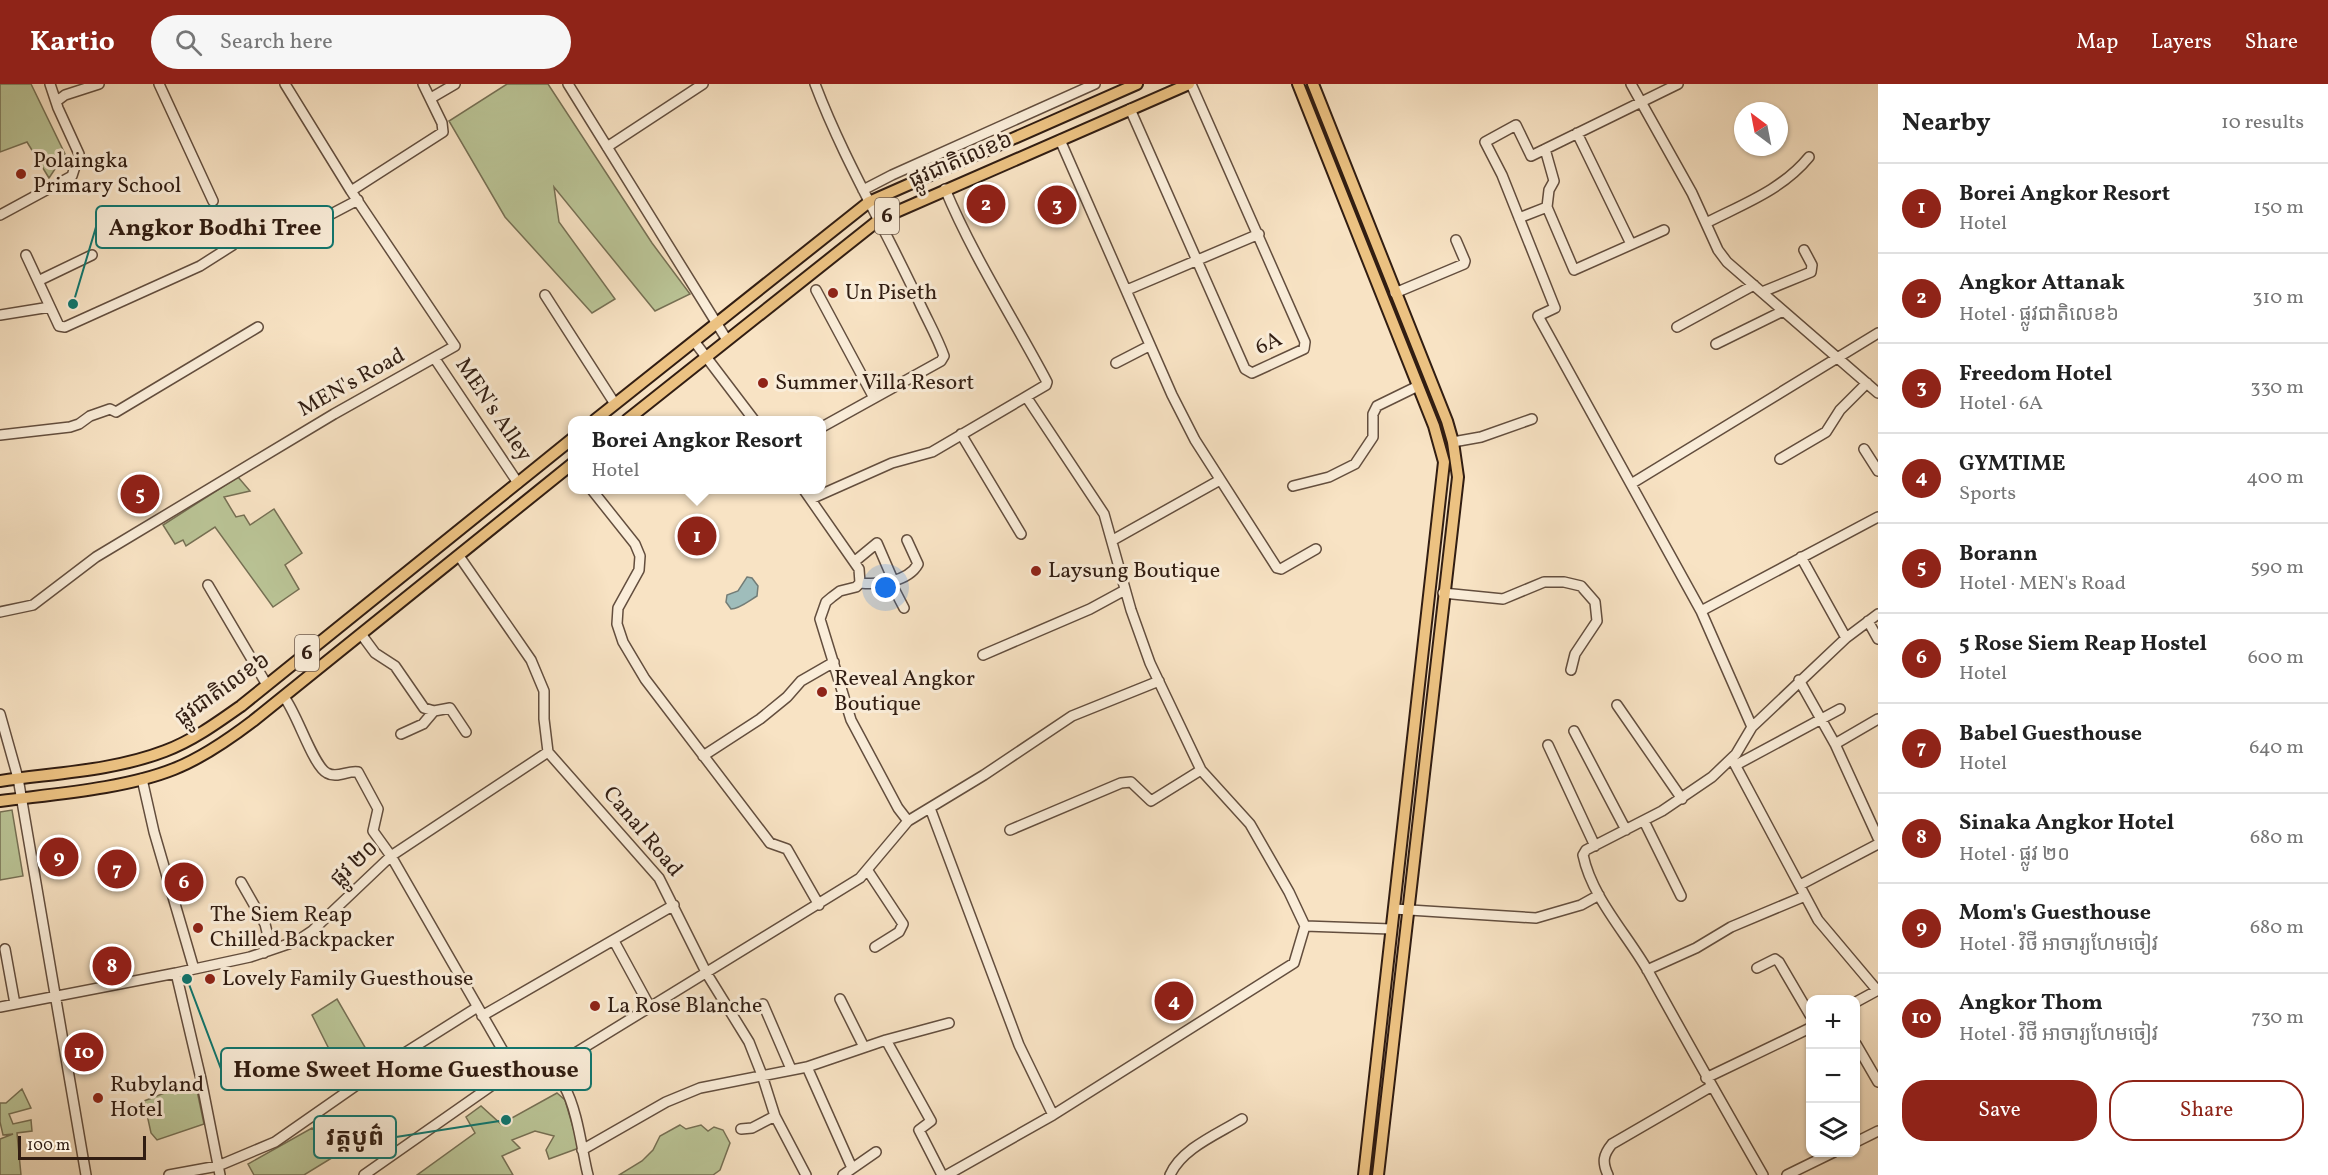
<!DOCTYPE html>
<html lang="en">
<head>
<meta charset="utf-8">
<style>
  body { margin:0; font-family:Vollkorn,"Noto Sans Khmer",serif; background:#f6f6f6; color:#222 }
  .controls { position:absolute; right:18px; bottom:18px; display:grid; overflow:hidden; border-radius:12px; box-shadow:0 2px 4px #0004 }
  .controls button { width:54px; height:54px; display:grid; place-items:center; padding:0; border:0; border-bottom:2px solid #e0e0e0; background:#fff; color:#222; font:30px sans-serif }
  .compass { position:absolute; left:1734px; top:18px; width:54px; height:54px; border-radius:50%; background:#fff; box-shadow:0 2px 4px #0004; rotate:328deg }
  .scale { position:absolute; left:18px; bottom:15px; width:128px; box-sizing:border-box; padding-left:6px; border:3px solid #311d12; border-top:0; font-size:16px; line-height:21px; white-space:nowrap; color:#311d12; -webkit-text-stroke:4px #faedd9; paint-order:stroke }
  .you { position:absolute; left:886px; top:504px; width:21px; height:21px; margin:-15px; border:4px solid #fff; border-radius:50%; background:#1a73e8; box-shadow:0 0 0 9px #1a73e833 }
  .badge { display:grid; place-items:center; width:39px; height:39px; border-radius:50%; background:#8f2418; color:#fff; font-size:20px; font-weight:700 }
  .pin { position:absolute; translate:-50% -50%; border:3px solid #fff; box-shadow:0 2px 6px #0006 }
  .popup { position:absolute; left:568px; top:332px; width:258px; height:78px; box-sizing:border-box; display:grid; place-content:center; border-radius:12px; background:#fff; filter:drop-shadow(0 2px 4px #0005); font-size:20px; white-space:nowrap; color:#767676 }
  .popup b { font-size:22px; color:#222 }
  .popup::after { content:''; position:absolute; left:50%; top:100%; margin-left:-12px; border:12px solid transparent; border-top-color:#fff }
  .list { margin:0; padding:0; list-style:none }
  h2 { display:flex; justify-content:space-between; align-items:center; height:78px; margin:0; padding:0 24px; font-size:26px }
  h2 small { font-size:20px; font-weight:400; color:#767676 }
  .list li { display:grid; grid-template-columns:39px 1fr auto; gap:18px; align-items:center; box-sizing:border-box; height:90px; padding:0 24px; border-top:2px solid #e0e0e0 }
  .list b { display:block; font-size:22px; white-space:nowrap }
  .list p { margin:0; font-size:20px; white-space:nowrap; color:#767676 }
  .list em { font-size:20px; font-style:normal; color:#767676 }
  .actions { display:flex; gap:12px; padding:18px 24px }
  .actions a { flex:1; padding:14px 0; border:2px solid #8f2418; border-radius:24px; text-align:center; font-size:21px; color:#8f2418 }
  .actions .main { background:#8f2418; color:#fff }
  .icon { flex:none; width:33px; height:33px; fill:none; stroke:currentColor; stroke-width:2; stroke-linecap:round; stroke-linejoin:round }
  .map { position:relative; flex:none; width:1878px; height:1091px; overflow:hidden }
  header { display:flex; align-items:center; gap:36px; box-sizing:border-box; height:84px; padding:0 30px; background:#8f2418; color:#fff }
  header strong { font-size:28px }
  nav { display:flex; gap:33px; margin-inline-start:auto; font-size:21px }
  .search { width:420px; height:54px; background:#f6f6f6; display:flex; align-items:center; gap:15px; box-sizing:border-box; padding:0 21px; border-radius:33px; color:#767676; font-size:22px }
  main { display:flex }
  aside { flex:1; background:#fff }
  .map>svg:first-child { display:block }
  .green { fill:#bac496; stroke:#767054; stroke-width:1.5 }
  .water { fill:#9fbdbb; stroke:#737d77; stroke-width:1.5 }
  .lines { fill:none; stroke-linecap:round; stroke-linejoin:round }
  .minor-casing { stroke:#634e3e; stroke-width:12 }
  .major-casing { stroke:#311d12; stroke-width:14 }
  .minor { stroke:#faedd9; stroke-width:9 }
  .major { stroke:#ecc282; stroke-width:10 }
  .poi-dot { fill:#8f2418; stroke:#faedd9; stroke-width:2 }
  .labels { text-anchor:middle; dominant-baseline:central; stroke-width:6; stroke-linejoin:round; paint-order:stroke }
  .shield { fill:#faedd9; stroke:#6d5b4e; stroke-width:1.5 }
  .shield-label { font-size:21px; font-weight:bold; fill:#311d12 }
  .poi-label { font-size:22px; fill:#311d12; stroke:#faedd9; text-anchor:start }
  .street-label { font-size:22px; fill:#311d12; stroke:#faedd9 }
  .leader { fill:none; stroke:#0f766e; stroke-width:2 }
  .callout-dot { fill:#0f766e; stroke:#faedd9; stroke-width:2 }
  .callout { fill:#faedd9; stroke:#0f766e; stroke-width:2 }
  .callout-label { font-size:24px; text-anchor:middle; font-weight:bold; fill:#311d12 }
</style>
</head>
<body>
<header>
<strong>Kartio</strong>
<div class="search"><svg class="icon" aria-label="search" viewBox="0 0 24 24"><circle cx="10" cy="10" r="6"/><path d="M15 15l6 6"/></svg>Search here</div>
<nav><a>Map</a><a>Layers</a><a>Share</a></nav>
</header>
<main>
<div class="map">
<svg width="1878" height="1091" viewBox="0 0 1878 1091">
  <rect width="100%" height="100%" fill="#f8e3c4"/>
  <filter id="stains"><feTurbulence type="fractalNoise" baseFrequency=".00333" numOctaves="4"/><feColorMatrix values="0 0 0 0 .2 0 0 0 0 .09 0 0 0 0 .02 0 0 0 .5 -.17"/></filter>
  <radialGradient id="worn" r=".72"><stop offset=".6" stop-color="#630" stop-opacity="0"/><stop offset="1" stop-color="#630" stop-opacity=".3"/></radialGradient>
  <path class="green" d="M0,0h31l34,70 -16,24 -22,-36 -27,10z
    M507,0h41l104,159 38,51 -35,17 -101,-124 5,35 56,77 -23,14 -87,-96 -56,-96z
    M238,393l12,14 -26,6 12,20 8,-2 6,10 24,-16 28,44 -17,12 14,24 -26,18 -58,-80 -29,19 -3,-6 -8,4 -12,-19z
    M12,726l11,66 -23,4v-68z
    M337,915l40,69 -30,17 -35,-70z
    M195,997l9,43 -47,16 -6,-7 -7,-32z
    M22,1005l9,19 -22,6 4,10 18,-4 1,11 -15,2 4,42h-21v-36l13,-5 -10,1 -3,-13v-19h6z
    M557,1009l8,7 14,48 -30,11 -3,-9 8,-14 -19,-5 -23,9 8,8 -18,8 11,19h-96l58,-42 -9,-16 15,-11 20,18z
    M680,1041l6,4 15,-4 7,6 6,-4 9,3 7,13 -10,27 -7,5h-94l23,-14 11,-11 7,-14z
    M312,1044l23,28 -31,19h-50l-6,-11z"/>
  <path class="water" d="M747,493l5,1 6,8 -1,10c-7,4 -18,13 -26,13l-5,-7 1,-7 11,-4z"/>
  <g class="lines">
    <g class="minor-casing">
      <path id="minor" d="M159,0l54,117
        M568,0l159,256
        M815,0c29,77 72,147 106,222 8,17 17,33 23,50l-3,5 -119,66
        M1631,0l61,109 26,57 9,12 151,131
        M1678,0l-147,72 -15,-31 -31,17 17,33 53,133 -17,8 163,295 51,116
        M431,14l24,-14
        M57,17l8,-6 34,-11
        M1130,25l115,260 7,4 52,-24 1,-7 -114,-258
        M1577,49l54,111
        M1060,56l112,255 23,45 82,128 4,1 35,-20
        M607,63l96,-63
        M863,106l29,-15 203,-91
        M351,107l92,-59 -1,-9 -19,-39
        M1547,123l27,63 90,-40
        M0,131l72,-39 7,-22 -21,-46 -8,-24
        M1519,134l28,-11 2,-17 5,-9 -9,-32
        M1706,139c37,-19 76,-33 103,-66
        M299,147l59,-31
        M26,171l33,71 6,1 135,-61 33,-21
        M38,197l54,-26
        M816,206l58,108
        M1127,206l132,-56
        M1762,208l49,-20 1,-7 -8,-15
        M1395,209l69,-29 1,-3 -9,-21
        M545,211l70,109
        M0,231l50,-8
        M1677,243l77,-42
        M694,257l60,79
        M1716,260l67,-33
        M435,275l83,124
        M1116,279l33,-17
        M961,350l60,100
        M0,351l70,-8 9,-3 11,-8 20,-7 6,3 142,-85
        M1453,358l28,-5 51,-18
        M1864,365l14,22
        M1780,375l46,-27 14,-22 27,-27
        M1631,400l247,-151
        M1293,402l36,-9 26,-13 18,-27v-23l4,-8 41,-20
        M592,406l43,54 5,12 -1,14 -21,38 -1,16 6,18 22,37 125,164 17,6 32,56
        M804,406l55,79 1,14 -4,4 -16,4 -8,6 -6,5 -6,17 31,101 47,88 10,13
        M811,415l81,-36 40,-11 114,-67 1,-3c-34,-64 -74,-126 -102,-193
        M1113,456l107,-60
        M459,472l72,104 13,31v28l4,33 111,126 48,96 42,68 13,33 13,41 31,59
        M1801,473l45,81
        M854,478l23,-19 16,37
        M890,497l14,27
        M860,499c19,2 48,-1 58,-19l-11,-24
        M208,501l59,100
        M1443,509l60,6 41,-17h20l17,4 14,16 2,19 -22,33 -4,16
        M1701,527l177,-94
        M0,528l33,-7 63,-48 238,-143 121,-68 -104,-155 -66,-107
        M1868,537l10,18
        M361,550l14,19 20,13 29,42 10,3 16,-3 16,24
        M983,571l107,-46 35,-19
        M1799,596l36,64 43,94
        M284,613c13,16 29,69 43,76 10,6 21,-3 31,-1l20,37 -5,22 18,25 123,214
        M1617,621l65,94
        M0,630l18,64 68,397
        M1574,647l52,99
        M401,650l22,-10 11,-13
        M1835,660l43,-25
        M1548,661l47,101
        M703,672l57,-37 27,-22 14,-16 33,-19
        M1732,675l86,161 59,70
        M1736,681l104,-56
        M142,695l12,53 40,137
        M930,724l89,237 34,70
        M1644,737l37,75
        M1010,746l111,-47 10,-1 20,19 50,-31
        M868,787l35,53 -4,8 -24,15
        M241,798l24,42 2,8 -3,21
        M1800,801l78,-41
        M1394,825l142,9 45,-13 18,-10
        M1305,842l86,3
        M614,857l36,66
        M5,865l10,55
        M1757,884l18,-9 4,3 31,53
        M1647,886l49,-22 35,-21 74,-31
        M176,889l25,106 19,96
        M840,915l24,48
        M1856,918l22,-12
        M763,920l28,65
        M0,923l176,-34 74,-16 47,-16 15,-10 79,-75 157,-104
        M482,932l192,-111
        M886,956l45,81 -12,9 23,45
        M1856,960l22,38
        M807,983l45,101
        M553,986l14,-12 293,-180 48,-57 76,-46 88,-59 87,-35
        M1706,994l104,-50
        M741,1045l11,-1 23,-12
        M1856,1058l22,-11
        M582,1066l84,-48 34,-14 107,-21 79,-27 63,-17
        M169,1091l49,-9 57,-24 109,-76 92,-58
        M364,1091l150,-105c60,-28 64,68 74,105
        M843,1091l33,-23
        M947,1091l106,-60 241,-152 11,-37 -16,-34 -39,-68 -49,-54 -51,-107 -19,-53 -27,-96 -77,-116
        M1170,1091c12,-27 48,-41 72,-56
        M1608,1091c-6,-13 -5,-20 4,-31l100,-58
        M1763,1091c-39,-68 -77,-135 -115,-204 -21,-37 -56,-73 -65,-116l3,-5 76,-39 50,-34 24,-23 16,-27 94,-89 32,-24
        M1787,1091l47,-23"/>
    </g>
    <g class="major-casing">
      <path id="major" d="M1298,0l136,342 10,36 -80,713
        M1313,0l134,337 6,21 5,35 -80,698
        M595,336l274,-218 268,-118
        M627,336l253,-201 309,-135
        M0,697c54,-8 113,-10 165,-30 27,-10 52,-28 76,-45l331,-267
        M0,717c53,-7 124,-12 174,-32 28,-11 54,-29 79,-48l319,-257"/>
    </g>
    <use href="#minor" class="minor"/>
    <use href="#major" class="major"/>
  </g>
  <g class="poi-dot">
    <circle cx="21" cy="90" r="6"/>
    <circle cx="833" cy="209" r="6"/>
    <circle cx="763" cy="299" r="6"/>
    <circle cx="1036" cy="487" r="6"/>
    <circle cx="822" cy="608" r="6"/>
    <circle cx="198" cy="844" r="6"/>
    <circle cx="210" cy="895" r="6"/>
    <circle cx="595" cy="922" r="6"/>
    <circle cx="98" cy="1014" r="6"/>
  </g>
  <g class="labels">
    <g class="shield">
      <rect x="875" y="114" width="24" height="36" rx="4.5"/>
      <rect x="295" y="551" width="24" height="36" rx="4.5"/>
    </g>
    <g class="shield-label">
      <text x="887" y="132">6</text>
      <text x="307" y="569">6</text>
    </g>
    <g class="poi-label">
      <text x="33" y="77">Polaingka<tspan x="33" dy="25">Primary School</tspan></text>
      <text x="845" y="209">Un Piseth</text>
      <text x="775" y="299">Summer Villa Resort</text>
      <text x="1048" y="487">Laysung Boutique</text>
      <text x="834" y="595">Reveal Angkor<tspan x="834" dy="25">Boutique</tspan></text>
      <text x="210" y="831">The Siem Reap<tspan x="210" dy="25">Chilled Backpacker</tspan></text>
      <text x="222" y="895">Lovely Family Guesthouse</text>
      <text x="607" y="922">La Rose Blanche</text>
      <text x="110" y="1001">Rubyland<tspan x="110" dy="25">Hotel</tspan></text>
    </g>
    <g class="street-label">
      <text transform="translate(961 77) rotate(-23)">ផ្លូវជាតិលេខ៦</text>
      <text transform="translate(1269 260) rotate(-25)">6A</text>
      <text transform="translate(352 299) rotate(-29)">MEN's Road</text>
      <text transform="translate(493 326) rotate(56)">MEN's Alley</text>
      <text transform="translate(223 606) rotate(-35)">ផ្លូវជាតិលេខ៦</text>
      <text transform="translate(642 748) rotate(50)">Canal Road</text>
      <text transform="translate(355 780) rotate(-43)">ផ្លូវ ២០</text>
    </g>
  </g>
  <path class="leader" d="M73 220L96 143M187 895L221 985M506 1036L396 1053"/>
  <g class="callout-dot">
    <circle cx="73" cy="220" r="6"/>
    <circle cx="187" cy="895" r="6"/>
    <circle cx="506" cy="1036" r="6"/>
  </g>
  <g class="callout">
    <rect x="96" y="122" width="237" height="42" rx="6"/>
    <rect x="221" y="964" width="370" height="42" rx="6"/>
    <rect x="314" y="1032" width="82" height="42" rx="6"/>
  </g>
  <g class="callout-label">
    <text x="215" y="151">Angkor Bodhi Tree</text>
    <text x="406" y="993">Home Sweet Home Guesthouse</text>
    <text x="355" y="1061">វត្តបូព៌</text>
  </g>
  <rect width="100%" height="100%" filter="url(#stains)"/>
  <rect width="100%" height="100%" fill="url(#worn)"/>
</svg>
<div class="controls">
<button>+</button>
<button>−</button>
<button><svg class="icon" aria-label="layers" viewBox="0 0 24 24"><path d="M12 4l9 5-9 5-9-5zM3 14l9 5 9-5"/></svg></button>
</div>
<svg class="compass" viewBox="-18 -18 36 36"><path d="M0-13l5 13h-10z" fill="#e53935"/><path d="M0 13l5-13h-10z" fill="#767676"/></svg>
<div class="scale">100 m</div>
<div class="you"></div>
<div class="pin badge" style="left:697px;top:452px">1</div>
<div class="popup"><b>Borei Angkor Resort</b>Hotel</div>
<div class="pin badge" style="left:986px;top:120px">2</div>
<div class="pin badge" style="left:1057px;top:121px">3</div>
<div class="pin badge" style="left:1174px;top:917px">4</div>
<div class="pin badge" style="left:140px;top:410px">5</div>
<div class="pin badge" style="left:184px;top:798px">6</div>
<div class="pin badge" style="left:117px;top:785px">7</div>
<div class="pin badge" style="left:112px;top:882px">8</div>
<div class="pin badge" style="left:59px;top:773px">9</div>
<div class="pin badge" style="left:84px;top:968px">10</div>
</div>
<aside>
<h2>Nearby<small>10 results</small></h2>
<ul class="list">
<li><span class="badge">1</span><div><b>Borei Angkor Resort</b><p>Hotel</p></div><em>150 m</em></li>
<li><span class="badge">2</span><div><b>Angkor Attanak</b><p>Hotel · ផ្លូវជាតិលេខ៦</p></div><em>310 m</em></li>
<li><span class="badge">3</span><div><b>Freedom Hotel</b><p>Hotel · 6A</p></div><em>330 m</em></li>
<li><span class="badge">4</span><div><b>GYMTIME</b><p>Sports</p></div><em>400 m</em></li>
<li><span class="badge">5</span><div><b>Borann</b><p>Hotel · MEN's Road</p></div><em>590 m</em></li>
<li><span class="badge">6</span><div><b>5 Rose Siem Reap Hostel</b><p>Hotel</p></div><em>600 m</em></li>
<li><span class="badge">7</span><div><b>Babel Guesthouse</b><p>Hotel</p></div><em>640 m</em></li>
<li><span class="badge">8</span><div><b>Sinaka Angkor Hotel</b><p>Hotel · ផ្លូវ ២០</p></div><em>680 m</em></li>
<li><span class="badge">9</span><div><b>Mom's Guesthouse</b><p>Hotel · វិថី អាចារ្យហែមចៀវ</p></div><em>680 m</em></li>
<li><span class="badge">10</span><div><b>Angkor Thom</b><p>Hotel · វិថី អាចារ្យហែមចៀវ</p></div><em>730 m</em></li>
</ul>
<div class="actions"><a class="main">Save</a><a>Share</a></div>
</aside>
</main>
</body>
</html>
